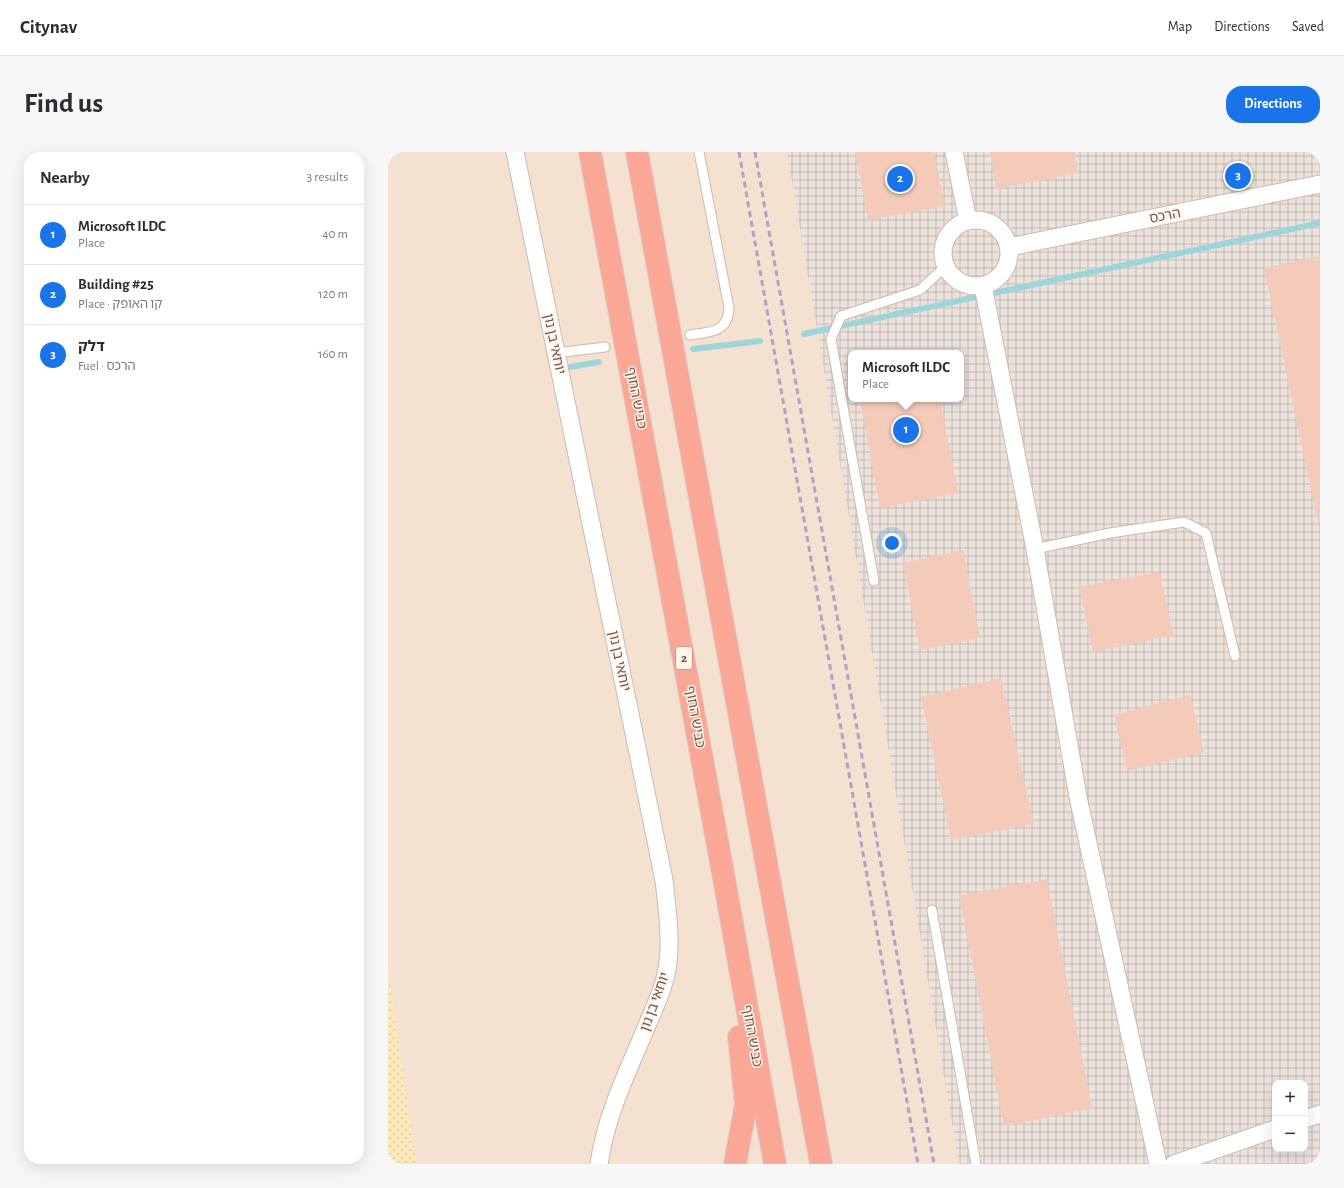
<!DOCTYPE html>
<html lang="en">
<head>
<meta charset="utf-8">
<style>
  body { margin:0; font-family:"Alegreya Sans","Noto Sans Hebrew",sans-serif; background:#f7f7f7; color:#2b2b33 }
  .controls { position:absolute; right:12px; bottom:12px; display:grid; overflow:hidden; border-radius:8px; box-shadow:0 4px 16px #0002 }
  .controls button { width:36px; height:36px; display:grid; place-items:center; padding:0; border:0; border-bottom:1px solid #e1e1e2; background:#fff; color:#2b2b33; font:20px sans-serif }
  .you { position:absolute; left:504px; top:391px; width:14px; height:14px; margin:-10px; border:3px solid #fff; border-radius:50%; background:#1a73e8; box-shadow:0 0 0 6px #1a73e833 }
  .badge { display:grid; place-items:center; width:26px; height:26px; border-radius:50%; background:#1a73e8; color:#fff; font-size:13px; font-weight:700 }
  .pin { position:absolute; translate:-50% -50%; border:2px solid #fff; box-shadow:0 1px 4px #0006 }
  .popup { position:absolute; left:460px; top:198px; width:116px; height:52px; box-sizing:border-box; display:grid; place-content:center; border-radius:8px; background:#fff; filter:drop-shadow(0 1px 3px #0005); font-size:13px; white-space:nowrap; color:#7c7c81 }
  .popup b { font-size:15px; color:#2b2b33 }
  .popup::after { content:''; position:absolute; left:50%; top:100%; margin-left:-8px; border:8px solid transparent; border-top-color:#fff }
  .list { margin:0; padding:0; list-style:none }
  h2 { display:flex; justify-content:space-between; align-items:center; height:52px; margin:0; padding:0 16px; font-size:17px }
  h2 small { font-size:13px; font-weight:400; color:#7c7c81 }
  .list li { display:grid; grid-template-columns:26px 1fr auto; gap:12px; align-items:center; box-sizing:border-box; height:60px; padding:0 16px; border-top:1px solid #e1e1e2 }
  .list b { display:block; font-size:15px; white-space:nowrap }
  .list p { margin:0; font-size:13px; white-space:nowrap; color:#7c7c81 }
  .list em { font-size:13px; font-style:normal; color:#7c7c81 }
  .map { position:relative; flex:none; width:932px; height:1012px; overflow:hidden; border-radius:16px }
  header { display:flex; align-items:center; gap:24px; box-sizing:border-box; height:56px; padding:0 20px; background:#fff; border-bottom:1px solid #e1e1e2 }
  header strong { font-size:19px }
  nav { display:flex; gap:22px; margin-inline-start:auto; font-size:14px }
  .intro { display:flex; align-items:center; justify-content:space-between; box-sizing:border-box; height:96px; padding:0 24px }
  h1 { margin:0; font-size:28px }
  .button { padding:10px 18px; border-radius:16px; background:#1a73e8; color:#fff; font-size:14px; font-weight:700 }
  main { display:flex; gap:24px; padding:0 24px }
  aside { flex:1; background:#fff; border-radius:16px; box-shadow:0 4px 16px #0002 }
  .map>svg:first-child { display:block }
  .residential { fill:#f5e1d0; fill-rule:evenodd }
  .industrial { fill:url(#industrial-grid); fill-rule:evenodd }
  .sand { fill:url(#sand-dots) }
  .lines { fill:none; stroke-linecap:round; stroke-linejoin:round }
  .stream { stroke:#9cd6da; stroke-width:6 }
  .building { fill:#f4cbb9 }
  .service-casing { stroke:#d1b8ab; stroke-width:11 }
  .minor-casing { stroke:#d1b8ab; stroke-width:19 }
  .motorway-casing { stroke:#d9cfcb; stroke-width:24 }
  .service { stroke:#fff; stroke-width:9 }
  .minor { stroke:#fff; stroke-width:17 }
  .motorway { stroke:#faa796; stroke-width:22 }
  .rail { stroke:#b2a1c7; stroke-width:3; stroke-dasharray:6 4; stroke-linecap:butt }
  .labels { text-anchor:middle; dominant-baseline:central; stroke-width:3; stroke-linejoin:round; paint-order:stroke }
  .shield { fill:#fff5ea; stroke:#9f8478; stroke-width:1 }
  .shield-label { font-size:13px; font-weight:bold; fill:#765447 }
  .street-label { font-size:14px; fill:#765447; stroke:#fff5ea }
</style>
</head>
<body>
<header>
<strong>Citynav</strong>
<nav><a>Map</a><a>Directions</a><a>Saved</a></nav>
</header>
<div class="intro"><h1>Find us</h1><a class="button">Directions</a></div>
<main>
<aside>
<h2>Nearby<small>3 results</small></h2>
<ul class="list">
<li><span class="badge">1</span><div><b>Microsoft ILDC</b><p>Place</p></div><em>40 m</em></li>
<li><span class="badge">2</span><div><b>Building #25</b><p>Place · קו האופק</p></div><em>120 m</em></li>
<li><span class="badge">3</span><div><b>דלק</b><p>Fuel · הרכס</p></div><em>160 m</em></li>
</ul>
</aside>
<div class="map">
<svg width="932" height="1012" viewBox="0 0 932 1012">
  <defs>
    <pattern id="industrial-grid" width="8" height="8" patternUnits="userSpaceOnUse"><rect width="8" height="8" fill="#ece3dd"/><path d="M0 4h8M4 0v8" fill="none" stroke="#c4bbb5"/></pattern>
    <pattern id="sand-dots" width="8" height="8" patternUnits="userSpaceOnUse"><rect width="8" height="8" fill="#fee9bb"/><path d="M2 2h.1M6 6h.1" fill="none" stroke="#d2bf9a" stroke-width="1.8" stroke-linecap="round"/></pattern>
  </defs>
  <rect width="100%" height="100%" fill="#fdf0e2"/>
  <path class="residential" d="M0,0h932v1012h-932zM463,201h110v46h-110zM887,931h30v66h-30z"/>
  <path class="industrial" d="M399,0h533v1012h-361zM463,201h110v46h-110zM887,931h30v66h-30z"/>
  <path class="sand" d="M0,820l28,192h-28z"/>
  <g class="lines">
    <path class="stream" d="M416,182l516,-111
      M305,197l67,-8
      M182,215l29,-5"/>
  </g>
  <path class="building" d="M467,0h79l11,54 -77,14z
    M602,0h85l3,21 -82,16z
    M932,104v266l-2,1 -54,-255z
    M472,247h80l18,94 -78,15z
    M575,398l17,88 -60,12 -17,-87z
    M771,420l15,63 -81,17 -14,-65z
    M613,526l33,146 -83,16 -30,-143z
    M802,543l14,57 -77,19 -13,-56z
    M659,727l45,229 -88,18 -45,-230z"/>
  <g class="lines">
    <g class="service-casing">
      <path id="service" d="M302,183c19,-3 38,-2 39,-27l-30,-156
        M168,201l49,-6
        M647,397l75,-16 74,-11 22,11 29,123
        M486,429l-43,-242 10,-23 79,-26 26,-24
        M544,758l44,254"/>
    </g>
    <g class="minor-casing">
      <path id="minor" d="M127,0l149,728c3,27 7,55 4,82 -2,21 -12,42 -20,61 -19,46 -42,91 -49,141
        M566,0l14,69
        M555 101a33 33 0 1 1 66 0a33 33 0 1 1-66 0Z
        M621,95l311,-63
        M595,134l52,263 43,248 80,367
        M917,967l15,-5
        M786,1012l101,-35"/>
    </g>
    <g class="motorway-casing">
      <path id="motorway" d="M202,0l131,710 54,302
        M249,0l184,1012
        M347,1012l11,-60 -7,-67"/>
    </g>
    <use href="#service" class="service"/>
    <use href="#minor" class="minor"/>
    <use href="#motorway" class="motorway"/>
    <path class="rail" d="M351,0l179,1012
      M367,0l179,1012"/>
  </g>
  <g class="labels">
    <rect class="shield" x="288" y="495" width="16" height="22" rx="3"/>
    <g class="shield-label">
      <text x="296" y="506">2</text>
    </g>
    <g class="street-label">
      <text transform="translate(777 64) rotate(-11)">הרכס</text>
      <text transform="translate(166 192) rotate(78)">יוחאי בן נון</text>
      <text transform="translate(248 246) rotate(79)">כביש החוף</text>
      <text transform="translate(231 509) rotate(78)">יוחאי בן נון</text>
      <text transform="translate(307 565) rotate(80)">כביש החוף</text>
      <text transform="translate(267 850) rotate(-70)">יוחאי בן נון</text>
      <text transform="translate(364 884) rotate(80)">כביש החוף</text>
    </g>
  </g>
</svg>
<div class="controls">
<button>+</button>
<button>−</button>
</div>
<div class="you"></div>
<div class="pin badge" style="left:518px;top:278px">1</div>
<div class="popup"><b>Microsoft ILDC</b>Place</div>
<div class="pin badge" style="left:512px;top:27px">2</div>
<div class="pin badge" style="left:850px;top:24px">3</div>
</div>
</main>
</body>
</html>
